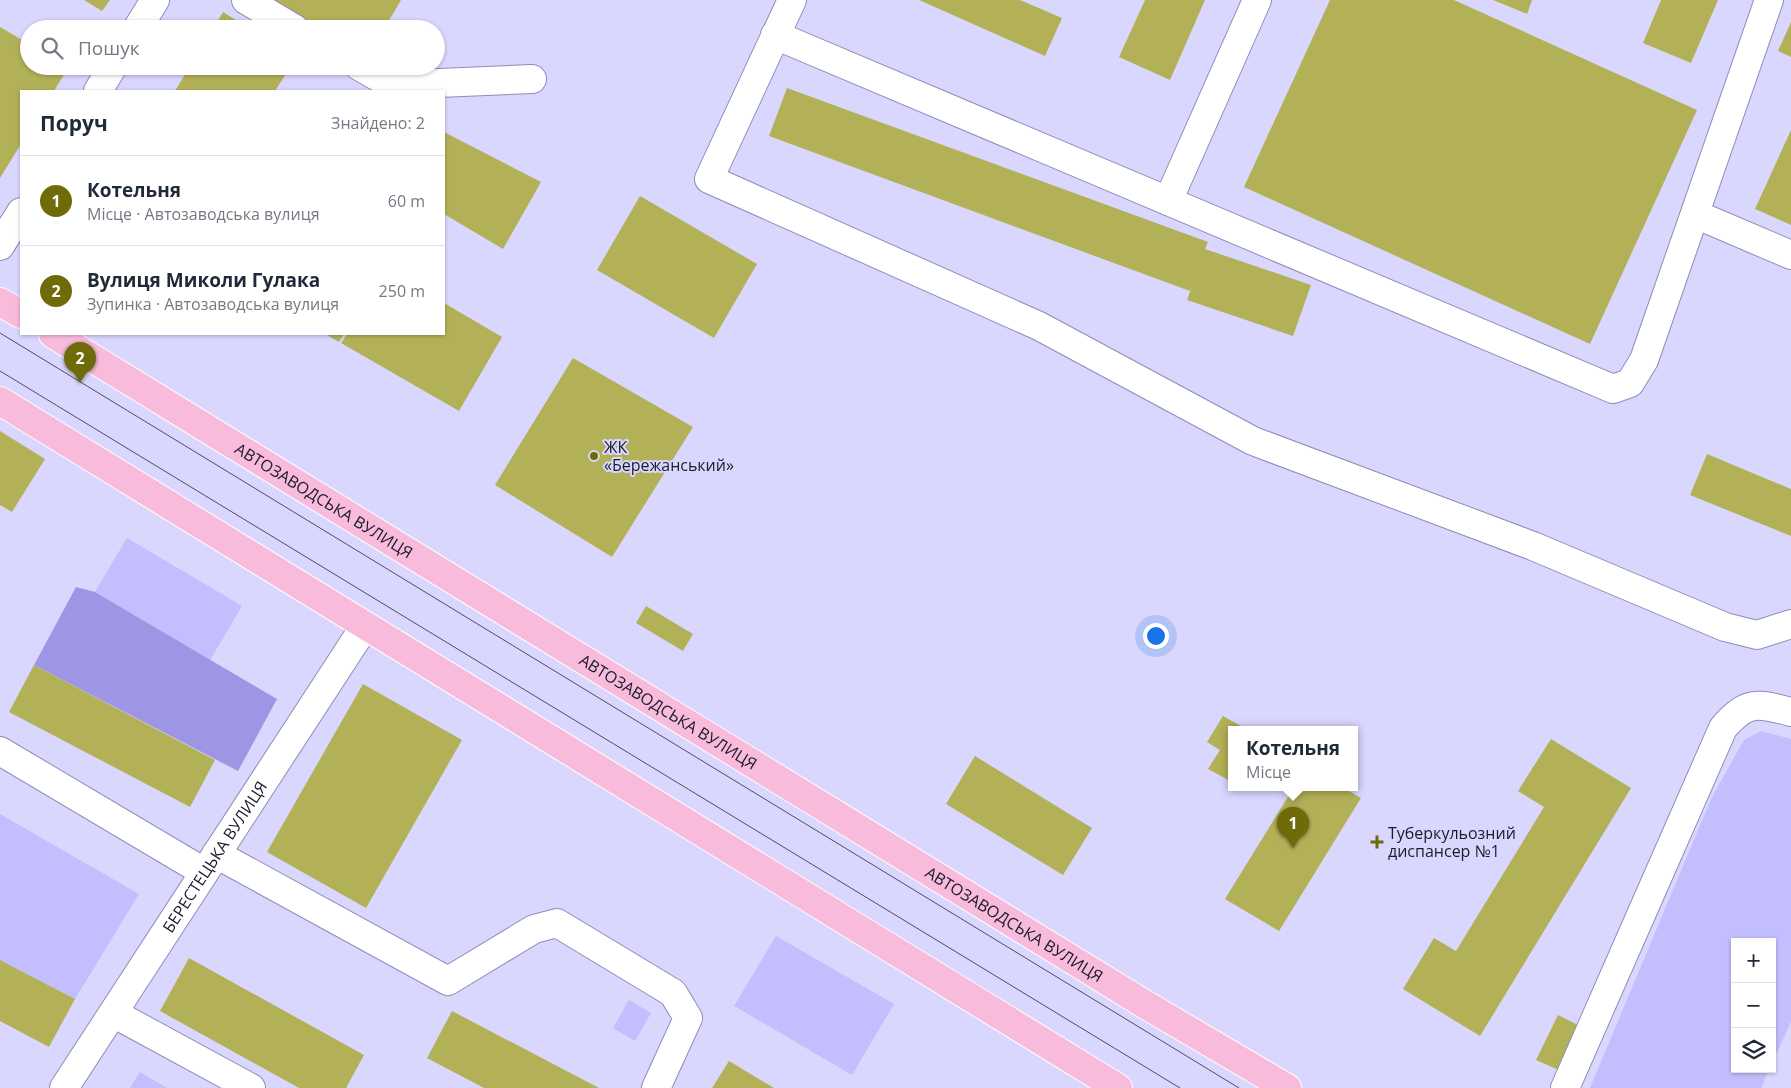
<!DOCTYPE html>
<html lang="uk">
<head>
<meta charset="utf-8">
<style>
  body { margin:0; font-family:"Open Sans",sans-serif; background:#f6f6f7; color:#1f2937 }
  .controls { position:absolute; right:15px; bottom:15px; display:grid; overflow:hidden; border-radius:0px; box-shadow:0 1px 4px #0004 }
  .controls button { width:45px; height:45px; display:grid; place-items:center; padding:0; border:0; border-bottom:1px solid #e0e1e3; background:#fff; color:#1f2937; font:25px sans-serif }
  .you { position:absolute; left:1155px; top:635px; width:18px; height:18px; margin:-12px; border:4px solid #fff; border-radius:50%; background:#1a73e8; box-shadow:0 0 0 8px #1a73e833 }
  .badge { display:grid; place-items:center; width:32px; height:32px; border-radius:50%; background:#6e6b08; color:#fff; font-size:16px; font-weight:700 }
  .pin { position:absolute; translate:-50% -41px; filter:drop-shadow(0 1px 2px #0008) }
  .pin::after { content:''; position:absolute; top:26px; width:18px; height:15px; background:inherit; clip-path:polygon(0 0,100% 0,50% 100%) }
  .popup { position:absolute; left:1228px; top:726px; width:130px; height:65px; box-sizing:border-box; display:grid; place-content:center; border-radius:0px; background:#fff; filter:drop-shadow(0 1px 4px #0005); font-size:16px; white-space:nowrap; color:#747a83 }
  .popup b { font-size:19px; color:#1f2937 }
  .popup::after { content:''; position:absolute; left:50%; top:100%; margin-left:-10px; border:10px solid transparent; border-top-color:#fff }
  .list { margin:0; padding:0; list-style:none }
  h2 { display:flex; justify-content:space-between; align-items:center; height:65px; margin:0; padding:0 20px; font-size:21px }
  h2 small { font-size:16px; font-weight:400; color:#747a83 }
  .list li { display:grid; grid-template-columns:32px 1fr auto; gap:15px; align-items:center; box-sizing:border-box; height:90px; padding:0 20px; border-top:1px solid #e0e1e3 }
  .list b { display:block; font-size:19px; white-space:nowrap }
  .list p { margin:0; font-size:16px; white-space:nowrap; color:#747a83 }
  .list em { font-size:16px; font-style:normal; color:#747a83 }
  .icon { flex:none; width:28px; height:28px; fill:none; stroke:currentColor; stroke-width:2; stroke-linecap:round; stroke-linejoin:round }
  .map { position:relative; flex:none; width:1791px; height:1088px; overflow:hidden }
  .search { position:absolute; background:#fff; box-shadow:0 1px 4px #0004; left:20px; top:20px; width:425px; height:55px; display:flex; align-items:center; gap:12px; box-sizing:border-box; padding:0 18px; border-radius:28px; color:#747a83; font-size:19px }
  .panel { position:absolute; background:#fff; box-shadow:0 1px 4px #0004; left:20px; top:90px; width:425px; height:245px; border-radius:0px }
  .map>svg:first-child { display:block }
  .green { fill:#c3befe }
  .forest { fill:#9e96e5 }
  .building { fill:#b3b157 }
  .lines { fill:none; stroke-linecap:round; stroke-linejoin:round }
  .minor-casing { stroke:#8f8cb9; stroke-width:30 }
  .major-casing { stroke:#fff; stroke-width:30 }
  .minor { stroke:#fff; stroke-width:28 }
  .major { stroke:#f9bbdc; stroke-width:28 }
  .tram { stroke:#4e4d64; stroke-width:1 }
  .poi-dot { fill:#6e6b08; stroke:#d9d7fd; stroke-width:2 }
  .labels { text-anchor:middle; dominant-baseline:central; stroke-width:4; stroke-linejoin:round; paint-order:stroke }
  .poi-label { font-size:16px; fill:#1c1b2c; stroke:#d9d7fd; text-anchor:start }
  .street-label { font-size:16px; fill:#1c1b2c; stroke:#d9d7fd }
</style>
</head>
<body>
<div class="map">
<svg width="1791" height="1088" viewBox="0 0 1791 1088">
  <rect width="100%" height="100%" fill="#d9d7fd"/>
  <path class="green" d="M127,538l115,68 -32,54 -115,-68z
    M1761,731l30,8v283l-19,41v-121h-37v127h34l-8,19h-171l122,-291 32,-57z
    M0,814l139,80 -64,105 -75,-39z
    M776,936l118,68 -42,71 -118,-69z
    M629,1000l22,13 -16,28 -22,-13z
    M140,1072l27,16h-37z"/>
  <path class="forest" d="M76,587l19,5 182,107 -39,72 -204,-106z"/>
  <path class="building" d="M84,0h26l-8,11z
    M273,0h128l-17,29h-62z
    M919,0h101l42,18 -17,38z
    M1145,0h60l-35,80 -51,-23z
    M1330,0h124l243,110 -107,234 -346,-157z
    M1493,0h39l-5,14z
    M1661,0h57l-27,63 -48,-20z
    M223,12l27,17h-37z
    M1791,22v35l-13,-6z
    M0,27l29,17v22h36l3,2 -14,23h-33v53l-21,34z
    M190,66h101l-16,25h-100z
    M787,88l421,154 -3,7 106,36 -18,51 -106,-36 6,-16 -3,7 -421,-155z
    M1791,130v95l-36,-16z
    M444,132l97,50 -38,67 -59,-35z
    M640,196l117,68 -43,74 -117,-68z
    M444,303l58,34 -43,74 -118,-68 6,-9h97z
    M325,334h19l-5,8z
    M573,358l120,69 -81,130 -117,-72z
    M0,431l45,28 -33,53 -12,-7z
    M1707,454l84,35v47l-101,-41z
    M646,606l47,28 -10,17 -47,-28z
    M34,665l181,95 -25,47 -181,-95z
    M363,684l99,56 -96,168 -99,-56z
    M1223,716l23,13h-14v53l-24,-13 12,-19 -13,-8z
    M1551,739l80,49 -151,248 -77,-47 31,-51 22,13 88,-144 -26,-16z
    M975,756l117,72 -29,47 -117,-71z
    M1294,787h48l19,11 -82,133 -54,-32z
    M189,958l175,97 -18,33h-47l-139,-77z
    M0,960l75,39 -26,48 -49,-26z
    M452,1011l147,77h-115l-57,-30z
    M1558,1015l24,12 -21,44 -25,-11z
    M729,1061l45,27h-62z"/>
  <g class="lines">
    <g class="minor-casing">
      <g id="minor">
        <path d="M246,0l49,29"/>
        <path d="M792,0l-83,179 330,147 214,115 280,105 192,81 32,8 34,-11"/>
        <path d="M137,29l18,-29"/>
        <path d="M775,35l838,354 17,-6 14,-23 125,-360"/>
        <path d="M359,66l33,19 140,-6"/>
        <path d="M98,91l15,-25"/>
        <path d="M1168,201l89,-201"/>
        <path d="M1695,214l96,41"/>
        <path d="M0,246l21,-34"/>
        <path d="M0,751l204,121"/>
        <path d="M216,854l232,127 86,-52 23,-6 116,70 15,25 -32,70"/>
        <path d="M113,1013l138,75"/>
        <path id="s1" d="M64,1088l301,-462"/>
        <path d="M1565,1088l158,-360c24,-28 35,-25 68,-16"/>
      </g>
    </g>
    <g class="major-casing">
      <g id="major">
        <path d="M0,302l21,12"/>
        <path id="s2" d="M53,334l1093,671 141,83"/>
        <path d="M0,401l1118,687"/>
      </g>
    </g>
    <use href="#minor" class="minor"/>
    <use href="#major" class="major"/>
    <path class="tram" d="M0,333l1239,755
      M0,371l1180,717"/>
  </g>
  <g class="poi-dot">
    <circle cx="594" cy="456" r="5"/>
    <path d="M1374.5 834.5h5v5h5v5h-5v5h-5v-5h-5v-5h5z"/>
  </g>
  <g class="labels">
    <g class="poi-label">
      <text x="604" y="447">ЖК<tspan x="604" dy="18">«Бережанський»</tspan></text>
      <text x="1388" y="833">Туберкульозний<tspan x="1388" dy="18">диспансер №1</tspan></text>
    </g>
    <g class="street-label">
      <text stroke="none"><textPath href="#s2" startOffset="318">АВТОЗАВОДСЬКА ВУЛИЦЯ</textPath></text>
      <text stroke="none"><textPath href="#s2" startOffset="722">АВТОЗАВОДСЬКА ВУЛИЦЯ</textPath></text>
      <text stroke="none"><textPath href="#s1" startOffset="276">БЕРЕСТЕЦЬКА ВУЛИЦЯ</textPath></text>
      <text stroke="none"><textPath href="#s2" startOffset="1128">АВТОЗАВОДСЬКА ВУЛИЦЯ</textPath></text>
    </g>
  </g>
</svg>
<div class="controls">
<button>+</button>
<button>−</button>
<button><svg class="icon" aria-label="layers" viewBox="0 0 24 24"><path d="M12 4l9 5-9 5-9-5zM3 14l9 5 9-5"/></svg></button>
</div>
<div class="you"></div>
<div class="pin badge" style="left:1293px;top:848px">1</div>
<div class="popup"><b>Котельня</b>Місце</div>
<div class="pin badge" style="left:80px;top:383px">2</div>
<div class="search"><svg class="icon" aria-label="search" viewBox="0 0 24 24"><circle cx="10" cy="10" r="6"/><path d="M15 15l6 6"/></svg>Пошук</div>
<section class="panel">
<h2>Поруч<small>Знайдено: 2</small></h2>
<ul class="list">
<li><span class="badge">1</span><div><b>Котельня</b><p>Місце · Автозаводська вулиця</p></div><em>60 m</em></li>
<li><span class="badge">2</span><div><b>Вулиця Миколи Гулака</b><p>Зупинка · Автозаводська вулиця</p></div><em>250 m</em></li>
</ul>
</section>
</div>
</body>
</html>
